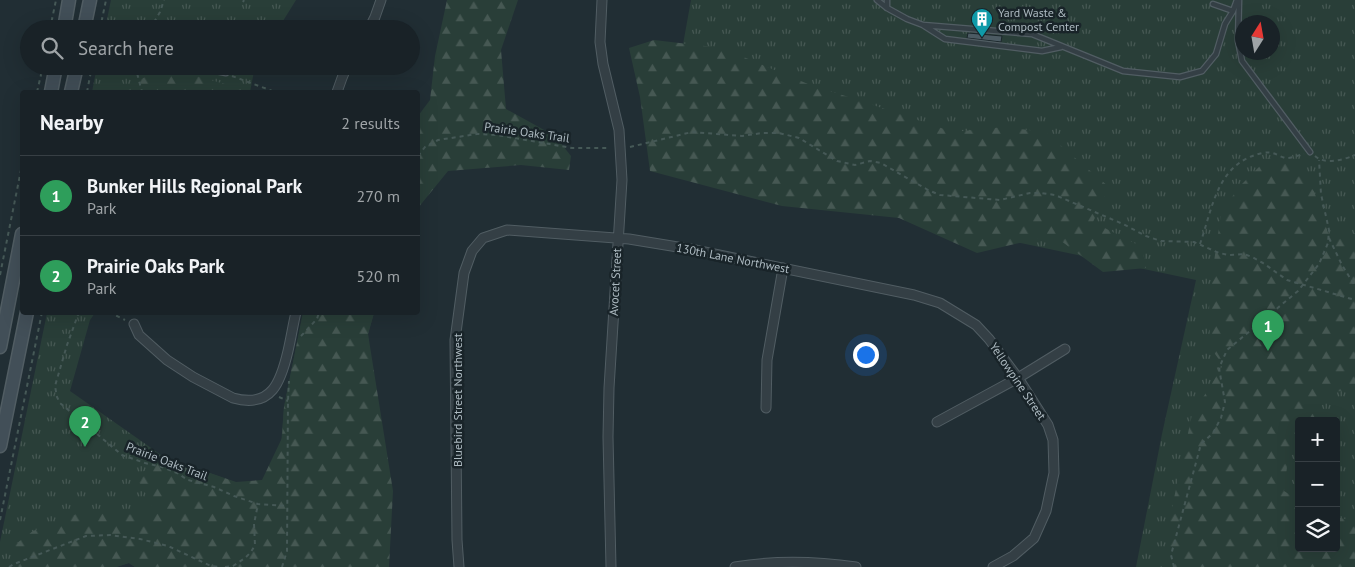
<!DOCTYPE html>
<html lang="en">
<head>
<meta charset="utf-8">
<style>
  body { margin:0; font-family:"PT Sans",sans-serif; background:#222a2f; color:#f1f3f6 }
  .controls { position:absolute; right:15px; bottom:15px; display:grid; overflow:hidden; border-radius:5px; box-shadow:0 5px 20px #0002 }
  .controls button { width:45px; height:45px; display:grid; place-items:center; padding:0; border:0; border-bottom:1px solid #373f44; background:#192227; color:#f1f3f6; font:25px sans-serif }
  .compass { position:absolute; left:1235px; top:15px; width:45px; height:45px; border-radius:50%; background:#192227; box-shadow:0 5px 20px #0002; rotate:11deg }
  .you { position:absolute; left:865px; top:354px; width:18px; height:18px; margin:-12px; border:4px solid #fff; border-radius:50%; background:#1a73e8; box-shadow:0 0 0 8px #1a73e833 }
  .badge { display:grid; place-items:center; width:32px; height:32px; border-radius:50%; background:#d93025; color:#fff; font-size:16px; font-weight:700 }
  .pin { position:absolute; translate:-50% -41px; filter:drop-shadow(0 1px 2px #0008) }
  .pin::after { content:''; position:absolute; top:26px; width:18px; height:15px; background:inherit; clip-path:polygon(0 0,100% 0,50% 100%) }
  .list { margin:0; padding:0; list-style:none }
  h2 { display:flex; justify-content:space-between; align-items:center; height:65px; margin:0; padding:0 20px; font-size:21px }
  h2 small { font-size:16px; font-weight:400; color:#9fa4a7 }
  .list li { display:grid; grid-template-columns:32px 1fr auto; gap:15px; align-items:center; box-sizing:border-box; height:80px; padding:0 20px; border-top:1px solid #373f44 }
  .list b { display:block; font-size:19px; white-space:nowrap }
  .list p { margin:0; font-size:16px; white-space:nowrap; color:#9fa4a7 }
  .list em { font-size:16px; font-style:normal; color:#9fa4a7 }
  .icon { flex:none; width:28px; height:28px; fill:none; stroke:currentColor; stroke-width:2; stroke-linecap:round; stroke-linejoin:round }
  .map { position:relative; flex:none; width:1355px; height:567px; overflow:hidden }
  .search { position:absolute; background:#192227; box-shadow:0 5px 20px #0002; left:20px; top:20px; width:400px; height:55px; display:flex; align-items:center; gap:12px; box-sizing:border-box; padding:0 18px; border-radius:28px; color:#9fa4a7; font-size:19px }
  .panel { position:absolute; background:#192227; box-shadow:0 5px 20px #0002; left:20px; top:90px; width:400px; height:225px; border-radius:5px }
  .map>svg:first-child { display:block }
  .grass { fill:url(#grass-tufts); fill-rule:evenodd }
  .forest { fill:url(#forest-firs) }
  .building { fill:#4c5b63; stroke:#1b262b }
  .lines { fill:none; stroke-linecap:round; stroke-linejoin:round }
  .lane-casing { stroke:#515d63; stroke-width:7 }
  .street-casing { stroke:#515d63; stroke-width:11 }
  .secondary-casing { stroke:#515d63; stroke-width:15 }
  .path { stroke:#465957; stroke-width:2; stroke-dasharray:4 4; stroke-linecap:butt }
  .lane { stroke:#343f45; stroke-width:4.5 }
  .street { stroke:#343f45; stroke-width:9 }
  .secondary { stroke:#424f58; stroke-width:12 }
  .labels { text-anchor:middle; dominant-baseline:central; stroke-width:5; stroke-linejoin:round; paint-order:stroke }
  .poi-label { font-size:12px; fill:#aebbc2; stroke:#192429; text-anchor:start }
  .street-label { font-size:12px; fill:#aebbc2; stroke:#192429 }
</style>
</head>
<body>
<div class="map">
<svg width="1355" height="567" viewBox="0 0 1355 567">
  <defs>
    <pattern id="grass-tufts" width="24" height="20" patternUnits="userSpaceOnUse" patternTransform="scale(1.25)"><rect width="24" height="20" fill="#293e38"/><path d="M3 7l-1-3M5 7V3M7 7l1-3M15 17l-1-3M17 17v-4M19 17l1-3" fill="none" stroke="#465853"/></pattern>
    <pattern id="forest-firs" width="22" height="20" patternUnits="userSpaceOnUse" patternTransform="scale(1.25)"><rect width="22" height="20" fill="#293e38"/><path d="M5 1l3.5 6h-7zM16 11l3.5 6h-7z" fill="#465853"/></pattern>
  </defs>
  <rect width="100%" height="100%" fill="#212e34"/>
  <path class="grass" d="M111,0h185l-18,29h-173z
    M691,0h664v567h-219l26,-133 34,-154 -535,-113zM1242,22h30v30h-30zM1299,421h37v127h-37z
    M97,66h158l-5,26h-158z
    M47,313h48l-5,7 -20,71 94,66 113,40 7,-90 19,-94h71l-6,21 14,233h-247l-6,-4 -13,4h-116v-25z"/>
  <path class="forest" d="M447,0h71l-17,50 5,59 49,27 16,20 -2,14 -48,-5 -73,6 -30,37v-92l12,-16 5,-44z
    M654,40l68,8 86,36 53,17 92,31 51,-5 41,5 64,55 -16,35 49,25 4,21 -43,4 -50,-37 -76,18 -78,-35 -117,-12 -132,-35 -10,-74 -11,-49z
    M164,67l86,24v1h-133z
    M1268,158l24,8 22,25 15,45 19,3 7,-6v157l-26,2 -9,13 3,16h-24v30h-8l-4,16 -3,24 15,9v48h37v-31l14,3 5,-3v50h-186l1,-50 23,-107 11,-14 19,-31 -13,-18 -1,-51 12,-82 17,-26z
    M303,313h71l-6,21 25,157 -4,76h-254l-6,-4 -13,4h-106l3,-21 20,-15 56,-22 61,8 2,-13 -16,-27 28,-20 72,25 26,-2 20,-42 2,-31z"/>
  <path class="building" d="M968,33l34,3 -1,6 -34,-4z"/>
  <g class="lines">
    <g class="lane-casing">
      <path id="lane" d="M877,0l10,8 20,11 16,6 22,14 97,12 19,-4
        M1239,0l-1,41 4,20 68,91
        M1213,4l20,7
        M887,8v-8
        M923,25l109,9 91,37 57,6 22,-6 14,-17 9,-30 8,-13 4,-11
        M191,66l35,7 2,-7"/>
    </g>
    <g class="street-casing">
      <path id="street" d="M602,0l-2,42 3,22 16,66 3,50 -13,208 -1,49 3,130
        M369,29l6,-12 6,-17
        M337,92l5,-14 5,-12
        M134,324l5,11 28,25 26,17 40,21c39,11 48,-17 55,-47 3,-13 5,-26 8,-39
        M766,408l1,-48 16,-92
        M937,422l81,-44 47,-29
        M459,567l-2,-27 -2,-200 9,-67 8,-22 11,-13 24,-8 122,9 61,10 224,46 26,8 36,22 13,14 29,39 30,47 5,15 1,33 -8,38 -12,27 -21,18 -20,11
        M735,567c41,-7 79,-6 121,0"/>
    </g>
    <g class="secondary-casing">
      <path id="secondary" d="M64,29l5,-29
        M84,29l6,-29
        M51,92l5,-26
        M71,92l6,-26
        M0,347l22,-113
        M0,446l27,-134"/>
    </g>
    <path class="path" d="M243,2l1,-2
      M50,29l6,-29
      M100,29l6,-29
      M150,29l10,-17 4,-12
      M138,66l-1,7 5,19
      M232,76l43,16
      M37,92l6,-26
      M87,92l5,-26
      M630,147l62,-15 50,4 20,-3h17l20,5 38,23 18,4 15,-4 11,2 47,27 12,5 60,5 30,-7h11l14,2 68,29 23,12 15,5 33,1 25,11 10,2 15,-1 8,3 11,6 24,17 68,20
      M418,156l7,-9 13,-7 39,-6 20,1 75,13h38
      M1315,156c10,9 28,4 40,-1
      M1329,238l13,27 13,21
      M1200,244c13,-37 17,-82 63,-91 10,-2 13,2 22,5 5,1 13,-3 19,-4
      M0,275l22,-110
      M79,312l-12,33 -12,41 2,11 3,6 62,52 23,8 17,4 15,6 11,7 26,7 20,9 24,8 29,2
      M109,312l16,8
      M301,336l16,-17 2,-7
      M279,397l9,4
      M0,520l42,-208
      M9,567l5,-3 72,-28 24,-1 30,4 28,7 43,20 8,1
      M225,567l8,-1 12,-8 6,-6 4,-7 -1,-21 4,-20
      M282,567l5,-16 1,-151 1,-19
      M1174,567l-3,-12 30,-111 12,-11 8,-15 4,-16 -6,-34 8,-18 71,-59 21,-27 9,-21 1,-13 -8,-36 -2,-34"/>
    <use href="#lane" class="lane"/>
    <use href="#street" class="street"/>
    <use href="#secondary" class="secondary"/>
  </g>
  <defs>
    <g id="building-pin" transform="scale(1.125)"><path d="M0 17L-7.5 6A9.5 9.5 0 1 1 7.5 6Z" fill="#0f9aa8" stroke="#192429"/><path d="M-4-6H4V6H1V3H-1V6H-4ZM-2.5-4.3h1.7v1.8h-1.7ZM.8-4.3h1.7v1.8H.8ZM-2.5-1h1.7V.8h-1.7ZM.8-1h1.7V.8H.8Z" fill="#fff"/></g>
  </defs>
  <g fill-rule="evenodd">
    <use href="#building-pin" x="982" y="19"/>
  </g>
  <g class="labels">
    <g class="poi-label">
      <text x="998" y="12">Yard Waste &amp;<tspan x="998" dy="14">Compost Center</tspan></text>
    </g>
    <g class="street-label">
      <text transform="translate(527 132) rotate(8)">Prairie Oaks Trail</text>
      <text transform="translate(733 258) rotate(11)">130th Lane Northwest</text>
      <text transform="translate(615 282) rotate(-87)">Avocet Street</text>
      <text transform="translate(1018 381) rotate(56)">Yellowpine Street</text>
      <text transform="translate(457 400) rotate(-90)">Bluebird Street Northwest</text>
      <text transform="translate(167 461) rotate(21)">Prairie Oaks Trail</text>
    </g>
  </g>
</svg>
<div class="controls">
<button>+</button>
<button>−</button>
<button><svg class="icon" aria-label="layers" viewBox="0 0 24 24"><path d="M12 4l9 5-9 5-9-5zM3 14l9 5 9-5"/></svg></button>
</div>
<svg class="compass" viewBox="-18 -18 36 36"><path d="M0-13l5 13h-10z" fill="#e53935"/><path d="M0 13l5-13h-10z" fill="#9fa4a7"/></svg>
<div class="you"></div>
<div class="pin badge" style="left:1268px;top:351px;background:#2e9e5b">1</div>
<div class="pin badge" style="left:85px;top:447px;background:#2e9e5b">2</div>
<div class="search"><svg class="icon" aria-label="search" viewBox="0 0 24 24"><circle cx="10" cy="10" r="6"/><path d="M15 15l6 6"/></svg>Search here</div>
<section class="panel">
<h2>Nearby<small>2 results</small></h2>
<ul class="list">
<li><span class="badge" style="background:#2e9e5b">1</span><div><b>Bunker Hills Regional Park</b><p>Park</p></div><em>270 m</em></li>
<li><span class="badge" style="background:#2e9e5b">2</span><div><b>Prairie Oaks Park</b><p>Park</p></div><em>520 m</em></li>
</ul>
</section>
</div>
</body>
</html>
